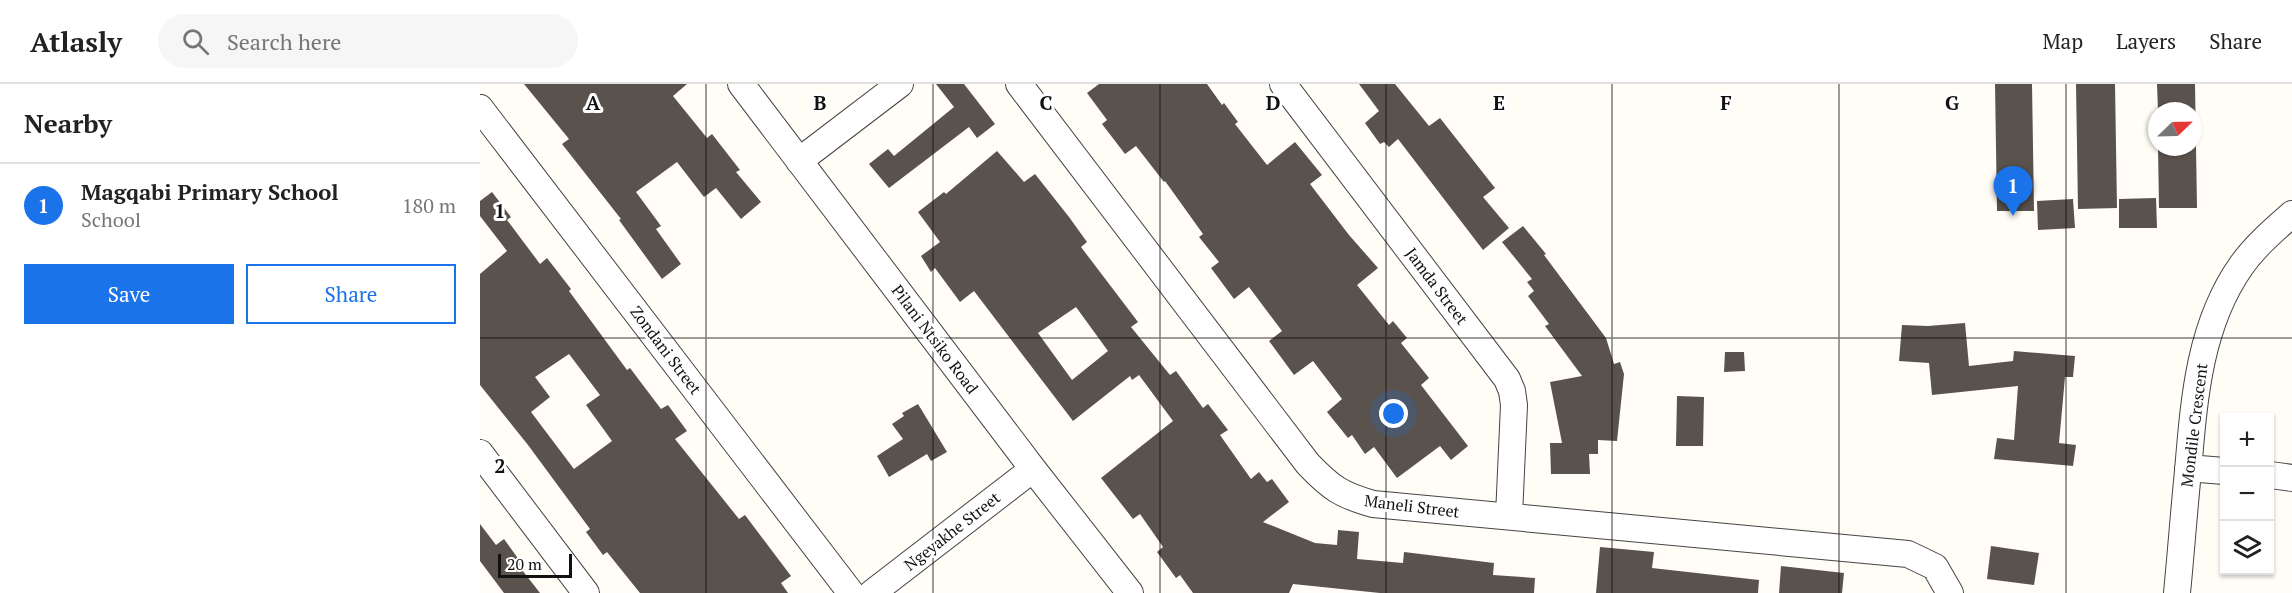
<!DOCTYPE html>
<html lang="en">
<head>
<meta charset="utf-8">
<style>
  body { margin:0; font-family:"PT Serif",serif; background:#f6f6f6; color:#222 }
  .controls { position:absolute; right:18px; bottom:18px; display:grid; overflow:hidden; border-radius:0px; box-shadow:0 2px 4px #0004 }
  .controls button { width:54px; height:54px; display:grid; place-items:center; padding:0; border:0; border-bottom:2px solid #e0e0e0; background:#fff; color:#222; font:30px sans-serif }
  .compass { position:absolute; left:1668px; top:18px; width:54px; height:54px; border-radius:50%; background:#fff; box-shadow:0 2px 4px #0004; rotate:67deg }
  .scale { position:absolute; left:18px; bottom:15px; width:74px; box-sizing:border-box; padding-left:6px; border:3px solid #111; border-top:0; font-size:16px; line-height:21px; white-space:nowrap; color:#111; -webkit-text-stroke:4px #fff; paint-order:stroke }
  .you { position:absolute; left:914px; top:330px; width:21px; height:21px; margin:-15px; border:4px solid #fff; border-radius:50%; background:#1a73e8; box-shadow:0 0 0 9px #1a73e833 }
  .badge { display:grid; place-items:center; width:39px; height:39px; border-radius:50%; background:#1a73e8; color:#fff; font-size:20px; font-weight:700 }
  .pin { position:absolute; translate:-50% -50px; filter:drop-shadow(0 2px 3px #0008) }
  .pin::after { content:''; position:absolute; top:32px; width:21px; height:18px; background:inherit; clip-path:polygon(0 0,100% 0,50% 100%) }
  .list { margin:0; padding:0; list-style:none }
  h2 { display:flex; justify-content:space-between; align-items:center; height:78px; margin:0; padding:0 24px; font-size:26px }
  h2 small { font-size:20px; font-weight:400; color:#767676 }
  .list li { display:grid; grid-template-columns:39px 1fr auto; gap:18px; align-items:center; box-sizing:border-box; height:84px; padding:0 24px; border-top:2px solid #e0e0e0 }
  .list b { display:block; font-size:22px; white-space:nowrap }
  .list p { margin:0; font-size:20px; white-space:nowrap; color:#767676 }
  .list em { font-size:20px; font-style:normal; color:#767676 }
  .actions { display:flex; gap:12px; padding:18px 24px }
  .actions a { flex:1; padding:14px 0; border:2px solid #1a73e8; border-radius:0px; text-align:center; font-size:21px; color:#1a73e8 }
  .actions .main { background:#1a73e8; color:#fff }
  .icon { flex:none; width:33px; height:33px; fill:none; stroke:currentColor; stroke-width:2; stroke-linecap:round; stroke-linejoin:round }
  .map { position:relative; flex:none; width:1812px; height:509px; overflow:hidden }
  header { display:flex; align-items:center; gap:36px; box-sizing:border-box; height:84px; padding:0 30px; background:#fff; border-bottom:2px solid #e0e0e0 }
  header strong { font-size:28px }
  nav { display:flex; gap:33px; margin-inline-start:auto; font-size:21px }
  .search { width:420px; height:54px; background:#f6f6f6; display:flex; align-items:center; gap:15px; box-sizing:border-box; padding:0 21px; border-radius:33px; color:#767676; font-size:22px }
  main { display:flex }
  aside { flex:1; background:#fff }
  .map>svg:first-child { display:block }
  .building { fill:#5a524d; fill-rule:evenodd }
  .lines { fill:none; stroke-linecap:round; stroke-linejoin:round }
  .minor-casing { stroke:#444; stroke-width:28 }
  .minor { stroke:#fff; stroke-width:26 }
  .grid { fill:none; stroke:#111; stroke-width:1.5; stroke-opacity:0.55 }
  .labels { text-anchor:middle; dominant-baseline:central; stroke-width:6; stroke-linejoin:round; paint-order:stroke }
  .street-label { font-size:16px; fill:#111; stroke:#fff }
  .grid-label { font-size:20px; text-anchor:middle; font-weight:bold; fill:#111; stroke:#fff; stroke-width:6; stroke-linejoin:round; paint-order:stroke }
</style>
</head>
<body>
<header>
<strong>Atlasly</strong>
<div class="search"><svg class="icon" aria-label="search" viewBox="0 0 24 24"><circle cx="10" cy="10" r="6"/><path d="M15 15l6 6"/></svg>Search here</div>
<nav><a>Map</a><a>Layers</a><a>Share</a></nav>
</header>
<main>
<aside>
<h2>Nearby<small></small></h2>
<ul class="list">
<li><span class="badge">1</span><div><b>Magqabi Primary School</b><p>School</p></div><em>180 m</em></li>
</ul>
<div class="actions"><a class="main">Save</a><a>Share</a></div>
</aside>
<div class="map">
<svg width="1812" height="509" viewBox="0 0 1812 509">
  <rect width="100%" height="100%" fill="#fffdf5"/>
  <path class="building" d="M44,0h163l-14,12 34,42 5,-4 28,36 -4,2 25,30 -20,17 -25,-31 -12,9 -27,-35 -41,30 25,34 -5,3 25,35 -19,15 -43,-59 2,-1 -59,-75 7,-5z
    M456,0h28l31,40 -18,14 -8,-11 -80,61 -20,-24 19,-15 6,7 60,-49z
    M619,0h108l15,21 2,-2 14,19 -3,2 32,41 28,-23 27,33 -12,9 39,51 29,33 -21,17 32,40 4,-4 14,17 -6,5 28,35 -8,7 47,61 -17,14 -11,-14 -43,32 -23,-31 -9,7 -13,-19 -4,3 -21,-26 15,-13 -29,-38 -19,14 -25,-34 13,-10 -33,-44 -15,12 -23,-31 8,-6 -20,-25 4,-3 -38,-53 -1,1 -28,-36 -11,8 -23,-30 5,-4 -20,-27z
    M879,0h36l34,42 11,-8 55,70 -12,9 26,31 -26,22 -85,-111 -9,8 -5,-5 -4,2 -15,-21 14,-12z
    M1515,0h37l2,127h-37z
    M1596,0h39l2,124 -39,1z
    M1677,0h38l2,124h-38l-1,-61h35v-36h-35z
    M517,67l27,31 11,-8 34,43 18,25 -6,5 57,75 -7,5 39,48 6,-4 27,37 5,-4 20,26 -8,5 31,44 8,-7 8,10 5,-3 17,23 -26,20 52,21 22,2 1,-15 21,2 -2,27 46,4 1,-11 90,11 -1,12 42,3 -1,15h-154l-87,-9 -4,9h-96l-13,-18 -4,3 -19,-26 6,-5 -23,-33 -7,5 -32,-41 72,-57 -34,-46 -7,5 -2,-4 -57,45 -99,-130 -14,11 -25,-34 -4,4 -10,-16 19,-14 -22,-30 26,-20 2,2zM596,223l32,44 -36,29 -34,-47z
    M12,108l19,25 -4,3 33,44 7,-6 24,31 -2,2 58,79 3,-2 31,41 7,-4 19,26 -12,8 64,80 6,-4 46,61 -10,7 7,10h-148l-33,-41 -4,3 -17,-23 4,-3 -62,-84 -48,-60v-111l27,-23 -27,-35v-15zM89,270l31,41 -14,10 26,36 -38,28 -43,-57 19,-15 -15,-20z
    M1676,114l1,30h-38v-29z
    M1593,115l2,29 -37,2 -1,-29z
    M1043,142l23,28 -2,1 62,83 8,26 6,-2 4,12 -7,67 -19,-1v14h-9l1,20h-39l-1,-31h12l-12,-61 32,-6 -37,-50 4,-2 -21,-28 6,-5 -7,-9 5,-3 -30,-37z
    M1485,239l4,43 44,-5 1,-10 61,5 -2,21h-8l-6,66 17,2 -3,21 -79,-7 3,-21 17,2 4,-54 -86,9 -3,-32 -30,-2 3,-36 26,1z
    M1245,268h19l1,19 -21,1z
    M1197,312l27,1 -1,49h-27z
    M438,320l29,48 -16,9 -4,-7 -38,23 -12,-21 26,-17 -11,-15 12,-8 -2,-3z
    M0,440l16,21 8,-6 18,25 -3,2 21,27h-36l-24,-32z
    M1511,462l48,7 -5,32 -47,-6z
    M1120,463l54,5 -2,16 107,12 -1,13h-162z
    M1301,482l63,7 -2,20h-63z"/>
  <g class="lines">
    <g class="minor-casing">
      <path id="minor" d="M261,0l292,385 97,124
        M539,0l289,380c23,24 33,31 65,40l535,50 27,13 15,26
        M803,0l224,295 5,12 2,14 -5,111
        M0,24l371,485
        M319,77l101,-77
        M0,369l106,140
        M1708,384l36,3
        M1790,391l22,3
        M392,509l161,-124
        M1697,509c4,-41 7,-82 11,-122 6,-71 11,-145 53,-205 14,-20 33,-36 51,-52"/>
    </g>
    <use href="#minor" class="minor"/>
  </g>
  <path class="grid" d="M226,0v509M453,0v509M680,0v509M906,0v509M1132,0v509M1359,0v509M1586,0v509M0,254h1812"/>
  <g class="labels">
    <g class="street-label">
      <text transform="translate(957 202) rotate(53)">Jamda Street</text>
      <text transform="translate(455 255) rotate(53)">Pilani Ntsiko Road</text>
      <text transform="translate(186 266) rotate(53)">Zondani Street</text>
      <text transform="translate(1714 341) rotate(-83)">Mondile Crescent</text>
      <text transform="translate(932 422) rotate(7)">Maneli Street</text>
      <text transform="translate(472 447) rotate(-38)">Ngeyakhe Street</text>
    </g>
  </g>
  <g class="grid-label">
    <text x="113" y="26">A</text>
    <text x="340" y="26">B</text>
    <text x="566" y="26">C</text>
    <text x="793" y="26">D</text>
    <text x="1019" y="26">E</text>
    <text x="1246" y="26">F</text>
    <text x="1472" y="26">G</text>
    <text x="20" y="134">1</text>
    <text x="20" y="389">2</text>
  </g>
</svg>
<div class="controls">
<button>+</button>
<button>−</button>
<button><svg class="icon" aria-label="layers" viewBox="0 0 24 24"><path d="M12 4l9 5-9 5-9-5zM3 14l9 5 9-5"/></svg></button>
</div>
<svg class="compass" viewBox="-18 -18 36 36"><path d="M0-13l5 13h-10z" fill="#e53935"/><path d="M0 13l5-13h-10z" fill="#767676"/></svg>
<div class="scale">20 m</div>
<div class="you"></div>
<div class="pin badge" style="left:1533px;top:132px">1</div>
</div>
</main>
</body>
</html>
